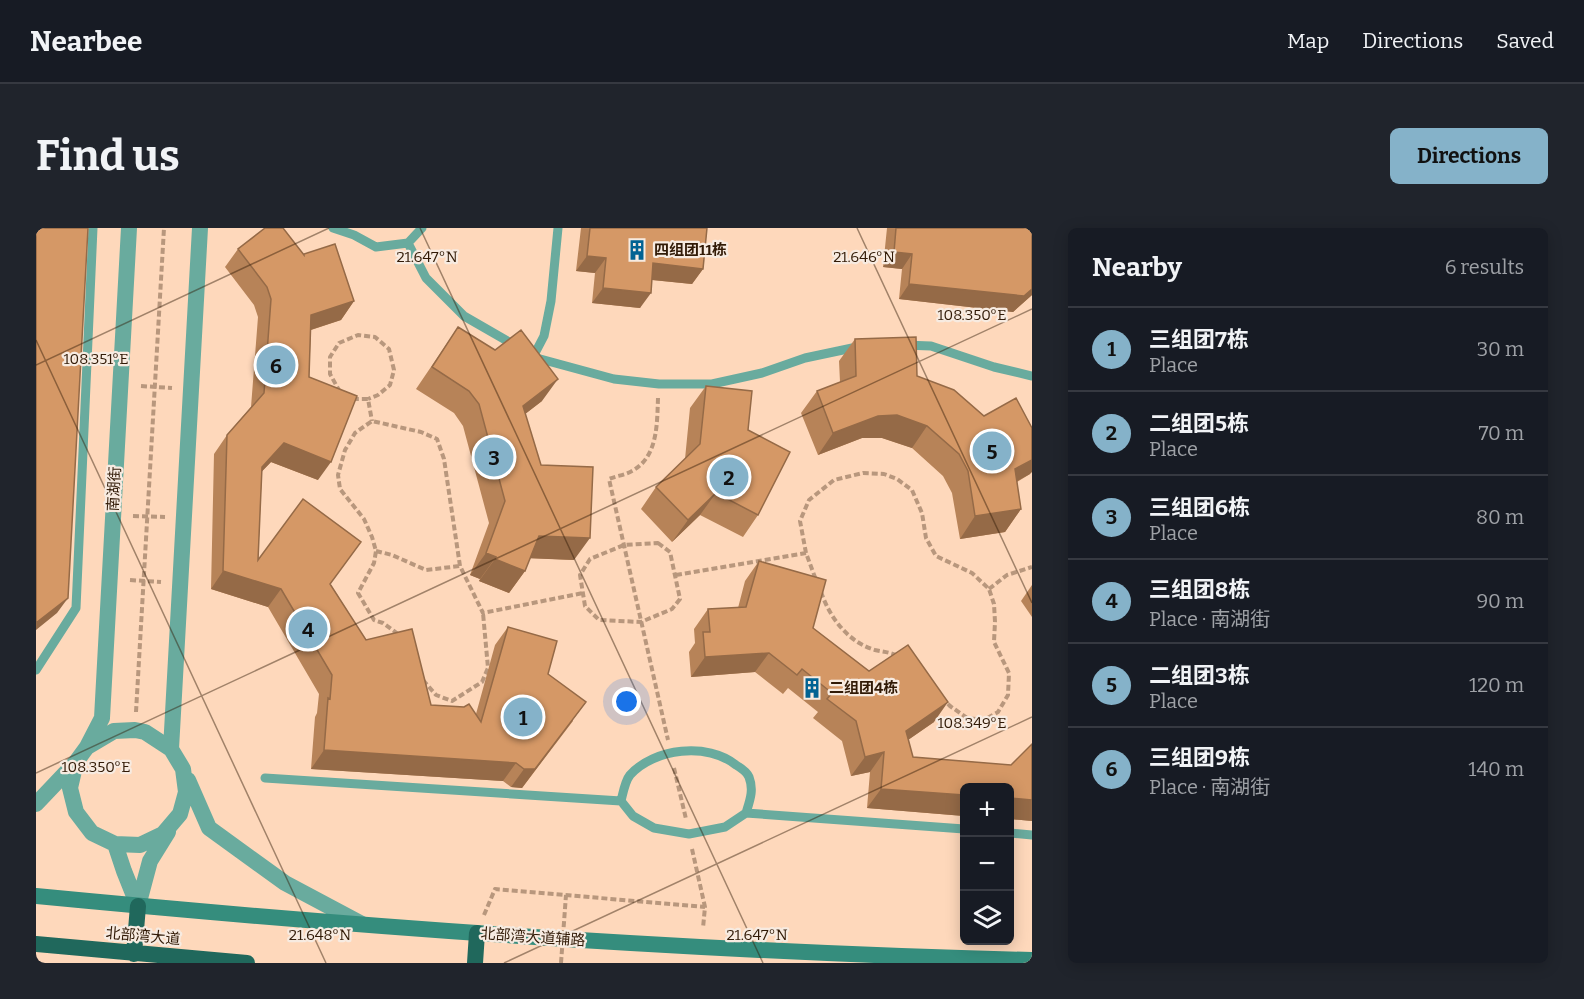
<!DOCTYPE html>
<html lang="en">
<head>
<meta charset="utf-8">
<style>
  body { margin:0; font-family:Bitter,"Noto Sans SC",serif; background:#20242c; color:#f1f3f6 }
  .controls { position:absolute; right:18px; bottom:18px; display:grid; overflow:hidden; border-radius:9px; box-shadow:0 3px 15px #0003 }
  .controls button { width:54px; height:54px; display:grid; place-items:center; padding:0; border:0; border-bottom:2px solid #363941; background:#171b24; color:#f1f3f6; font:30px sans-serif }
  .you { position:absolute; left:591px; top:474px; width:21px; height:21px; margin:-15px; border:4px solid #fff; border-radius:50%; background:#1a73e8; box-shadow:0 0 0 9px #1a73e833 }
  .badge { display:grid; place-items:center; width:39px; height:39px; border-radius:50%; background:#85b2c9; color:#111; font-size:20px; font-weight:700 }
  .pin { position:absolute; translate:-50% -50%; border:3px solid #fff; box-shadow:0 2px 6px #0006 }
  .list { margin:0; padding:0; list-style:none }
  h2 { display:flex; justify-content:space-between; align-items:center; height:78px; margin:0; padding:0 24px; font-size:26px }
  h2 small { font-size:20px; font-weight:400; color:#9ea1a6 }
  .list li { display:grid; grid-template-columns:39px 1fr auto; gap:18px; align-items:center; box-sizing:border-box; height:84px; padding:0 24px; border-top:2px solid #363941 }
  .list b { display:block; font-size:22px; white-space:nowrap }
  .list p { margin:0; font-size:20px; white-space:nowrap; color:#9ea1a6 }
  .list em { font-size:20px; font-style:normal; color:#9ea1a6 }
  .icon { flex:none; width:33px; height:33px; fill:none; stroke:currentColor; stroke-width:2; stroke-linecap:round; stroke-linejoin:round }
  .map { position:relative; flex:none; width:996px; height:735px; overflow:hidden; border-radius:9px }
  header { display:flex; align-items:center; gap:36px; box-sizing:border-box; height:84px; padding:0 30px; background:#171b24; border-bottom:2px solid #363941 }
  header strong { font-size:28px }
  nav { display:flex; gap:33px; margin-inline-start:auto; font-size:21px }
  .intro { display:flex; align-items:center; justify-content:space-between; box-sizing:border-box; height:144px; padding:0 36px }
  h1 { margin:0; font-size:42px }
  .button { padding:15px 27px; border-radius:9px; background:#85b2c9; color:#111; font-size:21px; font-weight:700 }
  main { display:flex; gap:36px; padding:0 36px }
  aside { flex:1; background:#171b24; border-radius:9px; box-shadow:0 3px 15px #0003 }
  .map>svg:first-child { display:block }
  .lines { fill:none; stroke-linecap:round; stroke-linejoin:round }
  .path { stroke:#b8977d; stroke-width:4; stroke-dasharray:6 3; stroke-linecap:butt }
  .service { stroke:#69ab9e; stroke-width:9 }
  .minor { stroke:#69ab9e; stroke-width:16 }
  .secondary { stroke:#358d7d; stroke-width:16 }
  .trunk { stroke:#20685c; stroke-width:16 }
  .path-bridge { stroke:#b8977d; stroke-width:4; stroke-dasharray:6 3; stroke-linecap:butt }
  .wall { fill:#b78358 }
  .shaded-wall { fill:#956a47 }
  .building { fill:#d59866; stroke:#956a47; stroke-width:1.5 }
  .ticks { fill:none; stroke:#311a06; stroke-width:1.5; stroke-opacity:0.45 }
  .labels { text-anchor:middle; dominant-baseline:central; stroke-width:4.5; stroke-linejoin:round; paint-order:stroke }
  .poi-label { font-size:15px; font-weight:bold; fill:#311a06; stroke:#f7ebe1; text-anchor:start }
  .street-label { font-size:15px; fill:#311a06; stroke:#f7ebe1 }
  .ticks-label { font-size:15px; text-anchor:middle; fill:#311a06; stroke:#f7ebe1; stroke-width:4.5; stroke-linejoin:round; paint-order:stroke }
</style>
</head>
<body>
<header>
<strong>Nearbee</strong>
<nav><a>Map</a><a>Directions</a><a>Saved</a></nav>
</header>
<div class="intro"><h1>Find us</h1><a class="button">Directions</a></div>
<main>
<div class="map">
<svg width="996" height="735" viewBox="0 0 996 735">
  <rect width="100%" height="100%" fill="#fed8bb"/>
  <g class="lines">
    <path class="path" d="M105,158l31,2
      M304,164l-10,-18v-17l9,-14 19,-8 17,2 14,12 5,21 -4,15 -12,10 -10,4
      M317,170l3,1h12l4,22
      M622,170c-1,26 0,59 -26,73 -7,4 -16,5 -23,8l59,261
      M97,288l32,1
      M622,315l12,9 10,47 -8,10 -31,13 -42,-2 -14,-14 -5,-31 10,-16 34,-14z
      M340,323l16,4 34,15 34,-4
      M770,325l-6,-32 9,-21 25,-20 29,-7 21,1 13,5 15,11 10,23 4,25 10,18 36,17 17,16 5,15 1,18 -1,20 15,31 -1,22 -10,17 -14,8 -17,-2 -17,-12 -6,-6
      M640,347l130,-22 10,27
      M94,352l31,2
      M953,361l18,-14 25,-8
      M785,364c9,26 27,50 54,58 8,2 15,2 23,6
      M362,406l-15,-11 -9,-3 -16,-27 16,-30 2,-12 -4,-14 -8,-18 -24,-30 -2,-14 7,-25 10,-17 17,-12 49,11 16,7 7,20 16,107 23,47 100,-20
      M387,452l13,15 16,6 30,-19 6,-14 -5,-55
      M100,484l28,-484
      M638,540l12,51
      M656,621l13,58 -2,21
      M448,687l11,-26 210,18"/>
    <path class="service" d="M297,0l21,7 22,12 32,-4 14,-15
      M522,0l-7,73 -7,35 -11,21 81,22 45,5h53l50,-11 43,-15 52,-11
      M372,15l18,35 38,38 52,30
      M868,117l27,1 63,21 38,9
      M0,442l40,-62 17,-380
      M229,550l356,23c2,-8 4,-20 9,-26 24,-27 78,-33 106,-10 5,3 11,7 13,12 5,13 1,23 -3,36
      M585,573l12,15 21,12 35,6 36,-7 21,-14 218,16
      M974,605l22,2"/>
    <path class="minor" d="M51,519l27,-16 21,-1 10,2 26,17 12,20 3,23 -6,22 -17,20 -23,11 -25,-1 -23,-11 -16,-21 -6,-24 6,-26 11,-15 15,-29 27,-490
      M135,521l29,-521
      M152,552l21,48 76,55 77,41
      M0,576l39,-41
      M79,616l9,27 14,35
      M102,678l12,-45 18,-29"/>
    <path class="secondary" d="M0,668c331,32 663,56 996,64"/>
    <path class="trunk" d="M0,716l211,19
      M98,726l4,-48
      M439,735l2,-30"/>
    <path class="path-bridge" d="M525,735l5,-68"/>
  </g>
  <path class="wall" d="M545,0h126l-4,41 -11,15 -40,-4 -12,28 -48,-5 3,-30 -19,-2z
    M851,0h145v67l-19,17 -114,-13 3,-30 -19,-2z
    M202,21l66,6 50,46 -13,19 -30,10 -2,47 9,103 -47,-18 -9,9 -4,89 73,25 35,55 65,65 45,9 19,-69 13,-18 40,47 25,47 -51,67 -11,-1 -8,-6 -192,-12 4,-52 2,-4 2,-19 -51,-87 -57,-18 3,-135 13,-19 24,-28 7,-90 -4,-12 -29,-38z
    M422,99l84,74 -17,13 16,51 33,95 -44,-2 -5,13 -16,22 -30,-12 1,-2 -10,-4 19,-52 -26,-97 -9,-13 -38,-24z
    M819,111l62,37 113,98 -13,8 4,27 -16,23 -45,7 -8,-46 -9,-17 -31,-28 -30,-10h-20l-44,17 -17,-42 16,-22 23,-9 -1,-21z
    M670,158l42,44 10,85 -15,22 -43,-22 -28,27 -31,-33 15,-22 29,-28 5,-51z
    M723,333l54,67 121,94 -26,18 5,17 98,8 21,-21v77l-22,-2 -46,-31v28l-97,-8 3,-36 -19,4 -9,-35 -29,-23 5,-6 -30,-24 -5,6 -28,-22 -64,5 -2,-25 6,-9 -1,-14 14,-20 30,-1 7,-27z
    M996,357v32l-11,-16z"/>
  <path class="shaded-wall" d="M858,24l18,2 -10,15 -19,-2z
    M551,28l19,2 -11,15 -19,-2z
    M617,35l50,6 -11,15 -49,-5z
    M873,56l123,5v6l-19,17 -114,-13z
    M567,60l48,5 -11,15 -48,-5z
    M318,73l-13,19 -43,14 13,-19z
    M522,151l-16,22 -35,27 16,-22z
    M861,187l30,11 -15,22 -30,-10h-20l-44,17 15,-22 45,-17z
    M248,215l47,19 -13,18 -47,-18 -22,23 13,-18z
    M996,232v12l-2,2 -31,17 16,-22z
    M680,265l-16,22 -28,27 16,-22z
    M985,281l-16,23 -45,7 15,-23z
    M503,308l51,2 -16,22 -51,-2z
    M450,325l10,4 -16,22 -10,-4z
    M459,331l30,12 -16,22 -30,-12z
    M187,343l58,18 -13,18 -57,-18z
    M32,370l-11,15 -21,17v-7z
    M733,425l-14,19 -64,5 14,-20z
    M550,474l-64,86 -11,-1 13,-18z
    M912,474l-14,20 -42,29 14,-20z
    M288,522l192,13 -13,18 -192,-12z
    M848,524l-14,20 -19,4 14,-19z
    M845,561l83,6v21l-97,-8z
    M974,570l22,2v21l-22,-2z"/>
  <path class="building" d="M0,0h52l-20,370 -32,25z
    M229,0h18l21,27v-1l31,-10 19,57 -43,14 -2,62 48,19 -26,66 -47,-19 -22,24 -4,93 45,-61 58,43 -31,42 36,56 46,-11 19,76 33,2 5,-3 12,18 27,-95 49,14 -9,33 38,28 -51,67h-11l-8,-6 -192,-13 4,-52 2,1 2,-24 -51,-86 -58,-18 4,-136 37,-42 7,-94 -4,-12 -29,-38z
    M554,0h117l-4,41 -50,-6 -2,30 -48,-5 3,-30 -19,-2z
    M860,0h136v61l-8,7 -115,-12 3,-30 -18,-2z
    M422,99l37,23 26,-20 37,49 -35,27 18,59 52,2 -3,71 -51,-2 -14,35 -30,-12 1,-2 -10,-4 19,-52 -26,-97 -10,-13 -37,-24z
    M880,109l1,39 37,14 30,26 32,-18 16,30v32l-17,9 6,40 -46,7 -7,-45 -9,-17 -32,-28 -30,-11 -19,1 -45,17 -16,-42 39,-15 -1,-37z
    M670,158l46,5 -4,39 42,22 -32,63 -42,-22 -28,27 -32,-33 44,-43z
    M723,333l67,19 -13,48 56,43 39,-26 40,57 -42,29 7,26 98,8 21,-21v56l-22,-2v-10h-46v7l-83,-6 3,-37 -19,5 -9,-36 -29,-22 5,-6 -30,-24 -5,6 -28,-22 -64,4 -2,-25h7l-2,-23 38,-2z"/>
  <path class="ticks" d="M384,0l343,735M821,0l175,375M0,112l290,623M0,137l293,-137M0,545l996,-464M468,735l528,-246"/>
  <defs>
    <g id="building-bare" transform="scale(1.62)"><path d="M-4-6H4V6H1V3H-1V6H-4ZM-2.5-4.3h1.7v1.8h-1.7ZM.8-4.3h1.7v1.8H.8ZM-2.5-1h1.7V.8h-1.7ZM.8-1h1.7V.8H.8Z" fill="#026393" stroke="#f7ebe1" stroke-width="2.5" paint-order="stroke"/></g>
  </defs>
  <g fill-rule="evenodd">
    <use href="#building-bare" x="601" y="22"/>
    <use href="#building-bare" x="776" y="460"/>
  </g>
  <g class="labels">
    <g class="poi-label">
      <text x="618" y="22">四组团11栋</text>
      <text x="793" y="460">二组团4栋</text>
    </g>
    <g class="street-label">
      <text transform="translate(78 261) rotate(-87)">南湖街</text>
      <text transform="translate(107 708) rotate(5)">北部湾大道</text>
      <text transform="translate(497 709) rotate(4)">北部湾大道辅路</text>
    </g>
  </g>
  <g class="ticks-label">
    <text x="391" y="34">21.647°N</text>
    <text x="828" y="34">21.646°N</text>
    <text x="936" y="92">108.350°E</text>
    <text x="60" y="136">108.351°E</text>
    <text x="936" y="500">108.349°E</text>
    <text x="60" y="544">108.350°E</text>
    <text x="284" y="712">21.648°N</text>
    <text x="721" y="712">21.647°N</text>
  </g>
</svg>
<div class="controls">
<button>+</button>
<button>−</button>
<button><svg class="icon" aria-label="layers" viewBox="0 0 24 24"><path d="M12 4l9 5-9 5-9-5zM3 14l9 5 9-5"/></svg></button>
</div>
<div class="you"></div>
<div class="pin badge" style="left:487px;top:489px">1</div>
<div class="pin badge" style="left:693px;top:249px">2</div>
<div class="pin badge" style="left:458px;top:229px">3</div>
<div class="pin badge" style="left:272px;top:401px">4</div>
<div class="pin badge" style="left:956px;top:223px">5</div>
<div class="pin badge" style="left:240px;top:137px">6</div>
</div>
<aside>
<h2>Nearby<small>6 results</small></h2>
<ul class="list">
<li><span class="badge">1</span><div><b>三组团7栋</b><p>Place</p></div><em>30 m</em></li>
<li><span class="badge">2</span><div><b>二组团5栋</b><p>Place</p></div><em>70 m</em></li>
<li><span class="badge">3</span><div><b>三组团6栋</b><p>Place</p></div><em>80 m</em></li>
<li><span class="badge">4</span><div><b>三组团8栋</b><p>Place · 南湖街</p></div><em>90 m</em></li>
<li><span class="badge">5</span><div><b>二组团3栋</b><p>Place</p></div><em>120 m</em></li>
<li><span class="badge">6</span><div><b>三组团9栋</b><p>Place · 南湖街</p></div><em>140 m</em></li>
</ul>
</aside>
</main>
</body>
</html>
